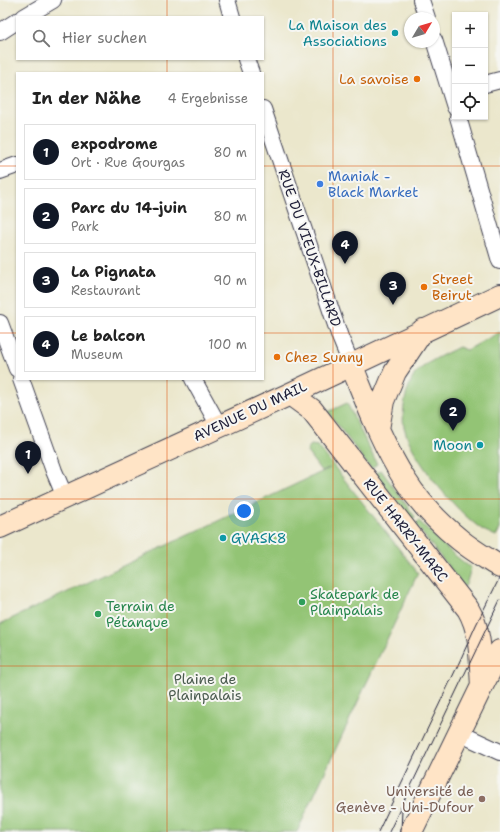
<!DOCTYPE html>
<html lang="de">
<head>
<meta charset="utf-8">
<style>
  body { margin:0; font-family:"Shantell Sans",sans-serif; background:#f6f6f6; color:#222 }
  .controls { position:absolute; right:12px; top:12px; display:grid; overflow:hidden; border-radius:0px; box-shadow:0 1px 3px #0004 }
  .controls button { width:36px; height:36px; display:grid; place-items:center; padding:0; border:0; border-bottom:1px solid #e0e0e0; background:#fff; color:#222; font:20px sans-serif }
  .compass { position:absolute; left:404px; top:12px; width:36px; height:36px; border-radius:50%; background:#fff; box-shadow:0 1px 3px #0004; rotate:52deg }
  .you { position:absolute; left:244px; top:511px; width:14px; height:14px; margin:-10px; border:3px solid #fff; border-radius:50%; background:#1a73e8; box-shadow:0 0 0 6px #1a73e833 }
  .badge { display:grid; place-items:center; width:26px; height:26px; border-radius:50%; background:#111827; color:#fff; font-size:13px; font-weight:700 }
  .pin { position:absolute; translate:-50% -33px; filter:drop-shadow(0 1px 2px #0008) }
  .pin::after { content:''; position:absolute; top:21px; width:14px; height:12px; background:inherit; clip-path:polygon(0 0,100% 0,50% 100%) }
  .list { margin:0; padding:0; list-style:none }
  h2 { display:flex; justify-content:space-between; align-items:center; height:52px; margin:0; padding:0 16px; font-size:17px }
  h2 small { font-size:13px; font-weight:400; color:#767676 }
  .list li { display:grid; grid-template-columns:26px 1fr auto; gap:12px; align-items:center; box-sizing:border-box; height:56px; margin:0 8px 8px; padding:0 8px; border:1px solid #e0e0e0; border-radius:0px }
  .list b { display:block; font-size:15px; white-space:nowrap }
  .list p { margin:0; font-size:13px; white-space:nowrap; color:#767676 }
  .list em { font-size:13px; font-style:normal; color:#767676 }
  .icon { flex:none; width:22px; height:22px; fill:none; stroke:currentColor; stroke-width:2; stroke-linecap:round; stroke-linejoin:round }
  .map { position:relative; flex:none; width:500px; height:832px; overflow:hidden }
  .search { position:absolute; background:#fff; box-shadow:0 1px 3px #0004; left:16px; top:16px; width:248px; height:44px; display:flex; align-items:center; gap:10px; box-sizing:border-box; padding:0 14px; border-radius:0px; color:#767676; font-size:15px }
  .panel { position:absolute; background:#fff; box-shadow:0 1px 3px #0004; left:16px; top:72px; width:248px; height:308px; border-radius:0px }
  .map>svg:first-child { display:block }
  .green { fill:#93c474; stroke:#5a7358 }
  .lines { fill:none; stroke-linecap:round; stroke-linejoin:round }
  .street-casing { stroke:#404051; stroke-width:18 }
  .secondary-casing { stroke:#404051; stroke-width:24 }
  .street { stroke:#fff; stroke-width:16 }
  .secondary { stroke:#ffe4c6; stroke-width:22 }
  .tram { stroke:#22223b; stroke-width:1 }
  .grid { fill:none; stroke:#de560e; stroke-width:1; stroke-opacity:0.55 }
  .culture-dot { fill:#0f9aa8; stroke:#f6f6f2; stroke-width:1.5 }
  .food-dot { fill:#e8710a; stroke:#f6f6f2; stroke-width:1.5 }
  .shop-dot { fill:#3f7fe0; stroke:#f6f6f2; stroke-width:1.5 }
  .leisure-dot { fill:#2e9e5b; stroke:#f6f6f2; stroke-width:1.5 }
  .education-dot { fill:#8d6e63; stroke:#f6f6f2; stroke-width:1.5 }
  .labels { text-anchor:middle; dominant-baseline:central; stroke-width:4; stroke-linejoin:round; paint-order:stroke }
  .culture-label { font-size:14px; fill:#0d838f; stroke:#f6f6f2; text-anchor:end }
  .food-label { font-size:14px; fill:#c56008; stroke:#f6f6f2; text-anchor:start }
  .shop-label { font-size:14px; fill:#366cbe; stroke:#f6f6f2; text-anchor:start }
  .street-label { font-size:14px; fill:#22223b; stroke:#f6f6f2 }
  .leisure-label { font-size:14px; fill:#27864d; stroke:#f6f6f2; text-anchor:start }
  .park-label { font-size:14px; fill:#4a5b4f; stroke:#f6f6f2 }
  .education-label { font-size:14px; fill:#785e54; stroke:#f6f6f2; text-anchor:end }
</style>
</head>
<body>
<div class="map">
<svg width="500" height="832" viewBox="0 0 500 832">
  <rect width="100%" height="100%" fill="#f6f6f2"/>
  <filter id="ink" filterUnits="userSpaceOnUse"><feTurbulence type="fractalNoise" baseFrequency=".025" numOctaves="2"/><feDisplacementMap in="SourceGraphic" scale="8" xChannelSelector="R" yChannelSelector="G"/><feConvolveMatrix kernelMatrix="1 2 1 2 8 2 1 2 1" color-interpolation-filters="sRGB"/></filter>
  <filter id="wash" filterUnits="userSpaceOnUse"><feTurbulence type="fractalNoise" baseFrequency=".012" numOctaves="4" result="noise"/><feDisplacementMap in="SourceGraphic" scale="16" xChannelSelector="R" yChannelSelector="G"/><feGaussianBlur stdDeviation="0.9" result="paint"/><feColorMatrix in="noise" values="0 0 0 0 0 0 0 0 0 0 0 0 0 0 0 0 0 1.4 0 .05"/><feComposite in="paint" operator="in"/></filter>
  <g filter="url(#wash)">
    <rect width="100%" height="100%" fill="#ebe7cc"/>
    <path class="green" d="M500,332v197l-4,7c-4,-2 -9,-4 -13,-6 -28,-19 -71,-71 -79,-103 -3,-15 2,-40 11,-53 11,-12 30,-20 44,-27l8,3z
      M347,403l30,61 -6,5 -43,-57z
      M311,445l7,1 100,127 -121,259h-297v-208l330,-156 -9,3 -14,-19 2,-5z
      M381,470l34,47 -4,3 -36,-46z
      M419,521l33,32 19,15 -5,17 -2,2 -49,-63z"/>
  </g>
  <g filter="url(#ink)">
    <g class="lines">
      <g class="street-casing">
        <path id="street" d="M227,0l5,17
          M421,0l6,18
          M24,17l29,-17
          M0,32l17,-11
          M434,40l21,67
          M246,59l5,14
          M485,84l15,-4
          M263,109l77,228 11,27
          M458,117l42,144
          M0,171l17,-6
          M0,323l17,46
          M21,379l33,92 11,26
          M193,379l26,47
          M459,733l41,19"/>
      </g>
      <g class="secondary-casing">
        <path id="secondary" d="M351,364c16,39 31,80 54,116 14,22 34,43 55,60 12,10 26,18 40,27
          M290,394l22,16 156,199c14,24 12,50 14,77
          M378,429l5,-28 12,-29 28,-42
          M0,527l290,-133 210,-99
          M411,832l71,-146 18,-35"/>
      </g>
      <use href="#street" class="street"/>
      <use href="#secondary" class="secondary"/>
      <path class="tram" d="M378,832l80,-167 18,-40 24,-48
        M389,832l111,-232
        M401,832l1,-22"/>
    </g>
  </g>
  <path class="grid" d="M167,0v17M333,0v832M167,59v14M0,166h17M263,166h237M0,333h17M263,333h237M167,379v453M0,499h500M0,666h500"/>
  <g class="culture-dot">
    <circle cx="395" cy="33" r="4"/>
    <circle cx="480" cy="445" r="4"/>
    <circle cx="223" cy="538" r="4"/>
  </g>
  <g class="food-dot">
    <circle cx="417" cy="79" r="4"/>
    <circle cx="424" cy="287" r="4"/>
    <circle cx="277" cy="357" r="4"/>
  </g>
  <circle class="shop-dot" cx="320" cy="184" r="4"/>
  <g class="leisure-dot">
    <circle cx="302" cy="602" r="4"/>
    <circle cx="98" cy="614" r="4"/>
  </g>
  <circle class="education-dot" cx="482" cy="799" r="4"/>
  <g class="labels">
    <g class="culture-label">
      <text x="387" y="25">La Maison des<tspan x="387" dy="16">Associations</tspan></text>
      <text x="472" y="445">Moon</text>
      <text x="231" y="538" text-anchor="start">GVASK8</text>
    </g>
    <g class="food-label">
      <text x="409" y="79" text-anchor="end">La savoise</text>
      <text x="432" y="279">Street<tspan x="432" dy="16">Beirut</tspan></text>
      <text x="285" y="357">Chez Sunny</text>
    </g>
    <g class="shop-label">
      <text x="328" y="176">Maniak -<tspan x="328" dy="16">Black Market</tspan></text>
    </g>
    <g class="street-label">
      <text transform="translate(310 248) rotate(71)">RUE DU VIEUX-BILLARD</text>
      <text transform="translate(250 411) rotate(-25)">AVENUE DU MAIL</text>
      <text transform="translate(406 530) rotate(52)">RUE HARRY-MARC</text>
    </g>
    <g class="leisure-label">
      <text x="310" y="594">Skatepark de<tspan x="310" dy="16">Plainpalais</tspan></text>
      <text x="106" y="606">Terrain de<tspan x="106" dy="16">Pétanque</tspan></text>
    </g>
    <g class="park-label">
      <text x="205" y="679">Plaine de<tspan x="205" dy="16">Plainpalais</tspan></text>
    </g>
    <g class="education-label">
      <text x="474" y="791">Université de<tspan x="474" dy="16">Genève - Uni-Dufour</tspan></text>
    </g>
  </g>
</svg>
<div class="controls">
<button>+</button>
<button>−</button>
<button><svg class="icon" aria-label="locate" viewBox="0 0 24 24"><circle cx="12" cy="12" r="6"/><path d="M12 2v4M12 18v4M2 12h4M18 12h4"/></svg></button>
</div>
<svg class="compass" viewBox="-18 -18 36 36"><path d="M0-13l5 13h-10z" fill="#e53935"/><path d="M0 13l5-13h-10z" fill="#767676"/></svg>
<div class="you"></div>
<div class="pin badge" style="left:28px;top:474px">1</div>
<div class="pin badge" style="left:453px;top:431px">2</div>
<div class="pin badge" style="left:393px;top:305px">3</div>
<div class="pin badge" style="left:345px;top:264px">4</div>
<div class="search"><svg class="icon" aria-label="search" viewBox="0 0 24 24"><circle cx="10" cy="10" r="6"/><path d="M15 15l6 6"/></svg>Hier suchen</div>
<section class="panel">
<h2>In der Nähe<small>4 Ergebnisse</small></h2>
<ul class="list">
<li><span class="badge">1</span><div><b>expodrome</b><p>Ort · Rue Gourgas</p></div><em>80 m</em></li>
<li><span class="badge">2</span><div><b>Parc du 14-juin</b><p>Park</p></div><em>80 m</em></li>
<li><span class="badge">3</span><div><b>La Pignata</b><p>Restaurant</p></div><em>90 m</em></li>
<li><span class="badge">4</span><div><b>Le balcon</b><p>Museum</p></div><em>100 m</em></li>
</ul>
</section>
</div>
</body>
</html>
